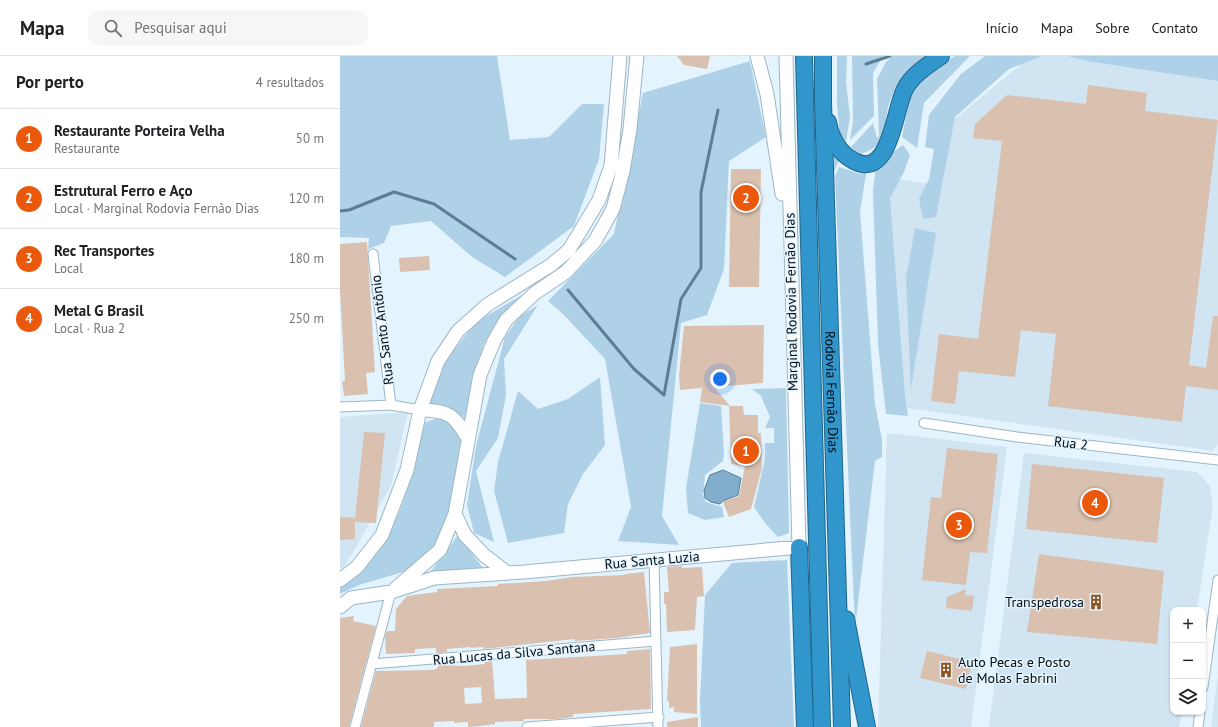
<!DOCTYPE html>
<html lang="pt">
<head>
<meta charset="utf-8">
<style>
  body { margin:0; font-family:"PT Sans",sans-serif; background:#f6f6f6; color:#202124 }
  .controls { position:absolute; right:12px; bottom:12px; display:grid; overflow:hidden; border-radius:8px; box-shadow:0 1px 3px #0004 }
  .controls button { width:36px; height:36px; display:grid; place-items:center; padding:0; border:0; border-bottom:1px solid #e0e0e0; background:#fff; color:#202124; font:20px sans-serif }
  .you { position:absolute; left:380px; top:323px; width:14px; height:14px; margin:-10px; border:3px solid #fff; border-radius:50%; background:#1a73e8; box-shadow:0 0 0 6px #1a73e833 }
  .badge { display:grid; place-items:center; width:26px; height:26px; border-radius:50%; background:#ea580c; color:#fff; font-size:13px; font-weight:700 }
  .pin { position:absolute; translate:-50% -50%; border:2px solid #fff; box-shadow:0 1px 4px #0006 }
  .list { margin:0; padding:0; list-style:none }
  h2 { display:flex; justify-content:space-between; align-items:center; height:52px; margin:0; padding:0 16px; font-size:17px }
  h2 small { font-size:13px; font-weight:400; color:#757577 }
  .list li { display:grid; grid-template-columns:26px 1fr auto; gap:12px; align-items:center; box-sizing:border-box; height:60px; padding:0 16px; border-top:1px solid #e0e0e0 }
  .list b { display:block; font-size:15px; white-space:nowrap }
  .list p { margin:0; font-size:13px; white-space:nowrap; color:#757577 }
  .list em { font-size:13px; font-style:normal; color:#757577 }
  .icon { flex:none; width:22px; height:22px; fill:none; stroke:currentColor; stroke-width:2; stroke-linecap:round; stroke-linejoin:round }
  .map { position:relative; flex:none; width:878px; height:671px; overflow:hidden }
  header { display:flex; align-items:center; gap:24px; box-sizing:border-box; height:56px; padding:0 20px; background:#fff; border-bottom:1px solid #e0e0e0 }
  header strong { font-size:19px }
  nav { display:flex; gap:22px; margin-inline-start:auto; font-size:14px }
  .search { width:280px; height:36px; background:#f6f6f6; display:flex; align-items:center; gap:10px; box-sizing:border-box; padding:0 14px; border-radius:12px; color:#757577; font-size:15px }
  main { display:flex }
  aside { flex:1; background:#fff }
  .map>svg:first-child { display:block }
  .built { fill:#d0e4f1 }
  .green { fill:#aed1e7 }
  .water { fill:#80aecc; stroke:#5b7e94 }
  .lines { fill:none; stroke-linecap:round; stroke-linejoin:round }
  .stream { stroke:#5b7e94; stroke-width:3 }
  .building { fill:#d9c0af; fill-rule:evenodd }
  .street-casing { stroke:#9cb6c6; stroke-width:11 }
  .secondary-casing { stroke:#9cb6c6; stroke-width:15 }
  .highway-casing { stroke:#21668b; stroke-width:18 }
  .street { stroke:#fff; stroke-width:9 }
  .secondary { stroke:#fff; stroke-width:13 }
  .highway { stroke:#3096cc; stroke-width:16 }
  .labels { text-anchor:middle; dominant-baseline:central; stroke-width:3; stroke-linejoin:round; paint-order:stroke }
  .street-label { font-size:14px; fill:#050d13; stroke:#e4f4fe }
  .poi-label { font-size:14px; fill:#050d13; stroke:#e4f4fe; text-anchor:end }
</style>
</head>
<body>
<header>
<strong>Mapa</strong>
<div class="search"><svg class="icon" aria-label="search" viewBox="0 0 24 24"><circle cx="10" cy="10" r="6"/><path d="M15 15l6 6"/></svg>Pesquisar aqui</div>
<nav><a>Início</a><a>Mapa</a><a>Sobre</a><a>Contato</a></nav>
</header>
<main>
<aside>
<h2>Por perto<small>4 resultados</small></h2>
<ul class="list">
<li><span class="badge">1</span><div><b>Restaurante Porteira Velha</b><p>Restaurante</p></div><em>50 m</em></li>
<li><span class="badge">2</span><div><b>Estrutural Ferro e Aço</b><p>Local · Marginal Rodovia Fernão Dias</p></div><em>120 m</em></li>
<li><span class="badge">3</span><div><b>Rec Transportes</b><p>Local</p></div><em>180 m</em></li>
<li><span class="badge">4</span><div><b>Metal G Brasil</b><p>Local · Rua 2</p></div><em>250 m</em></li>
</ul>
</aside>
<div class="map">
<svg width="878" height="671" viewBox="0 0 878 671">
  <rect width="100%" height="100%" fill="#e4f4fe"/>
  <path class="built" d="M691,0h66l121,20v368l-5,7 -313,-44 -16,-230 58,9 12,-66z
    M68,356l-17,74 -46,80 -5,2v-151z
    M547,377l120,14 -36,280h-93z
    M684,397l173,19 13,14 3,19 -16,105h-24v102h9l-3,15h-190z
    M878,620v51h-7z"/>
  <path class="green" d="M0,0h157l13,84 39,-3 33,-33h22l-5,55 -25,67 -69,51 -33,-20 -41,-36 -40,5 -7,17 -16,6 1,-11 -29,-1z
    M497,0h10l-1,26 4,35 -4,25 -6,-7 -3,-30z
    M512,0h31l-10,17 1,43 -24,24 3,-19z
    M552,0h34c-16,12 -31,27 -37,48 -8,27 5,39 -29,50l-9,-7 22,-24 4,15 2,-2 -2,-57 9,-17z
    M615,0h15l-46,47 -7,45 -15,-11 9,-46 22,-22z
    M645,0h57l-33,13 -54,48 -19,100 -13,2 -4,-20 10,-20 5,-30 -9,-2 4,-32 32,-41z
    M728,0h150v25l-131,-20z
    M410,5l16,76 -37,24 -5,108 -17,46 -26,8 -19,193 17,29 -61,-4 13,-34 -26,-148 -42,-45 -15,-13 66,-67 29,-141z
    M563,89l7,10 -6,17 -14,26 15,198 3,20 -22,-2 -8,-70 -5,-153 3,-26z
    M493,92l34,20 -7,44 15,192 7,36v17l-7,4 -20,167 -20,-451 4,-10 22,7 1,-4 -23,-10 -5,12z
    M575,172l21,5 -25,156 -5,-111z
    M192,233l-18,15 -20,22 -11,20 -16,74 -13,-10 -27,-5 15,-39 34,-44z
    M198,249l-34,54 2,36 -8,43 -22,33 18,71 -20,-9 -7,-28 9,-59 29,-109 15,-21z
    M260,321l5,68 -22,29 -15,30 -4,29 -56,10 -14,-52 4,-29 20,-71 20,18 30,-10z
    M446,332l3,145 -11,4 -12,-13 -12,-17 11,-48v-16h9v-15h-9l5,-11 -9,-21 -9,-7z
    M360,347l21,3 3,46 -1,9 -18,14 -2,20 3,7 16,5 2,10 -19,3 -17,-7 -2,-25z
    M97,362l10,2 7,6 9,16 -8,50 -10,37 -13,24 -19,16 -54,16 -19,9v-7c23,-16 50,-51 60,-77 11,-28 16,-58 24,-87z
    M118,479l28,37 -20,-3 -37,5z
    M447,504l7,167h-93l-1,-26 5,-106 27,-32z"/>
  <path class="water" d="M383,414l18,8 -3,17 -15,6 -3,3 -9,-2 -6,-4 -1,-8 6,-15z"/>
  <g class="lines">
    <path class="stream" d="M526,8l24,-8
      M0,155l9,-1 45,-18 40,12 81,55
      M228,234l66,79 30,26 17,-96 20,-31v-76l17,-82"/>
  </g>
  <path class="building" d="M337,0h33l-3,13 -23,-4z
    M748,29l59,8 -2,18 73,9 -29,245 17,3 7,-52h5v74l-32,-4 -4,36 -134,-16 8,-72 -35,-4 -6,47 -56,-6 -4,33 -24,-3 8,-67 39,5 24,-198 -29,-3 2,-14 32,-29 79,9z
    M391,113h30l-2,118h-30z
    M27,186l8,130 -9,1 2,21 -24,2 -2,-15h3l-5,-89v-48z
    M89,200l1,14 -30,2 -1,-14z
    M424,269l-1,58 -49,4 16,19 -30,-4 2,-14 -22,2 -1,-15 5,-49z
    M389,350h14l1,9h14v18h3l1,35 -11,41 -22,8 -6,-15 16,-6 6,-30 -14,-2z
    M24,376l21,1 -9,90 -21,-1v17l-15,1v-23l15,1z
    M607,392l51,6 -11,99 -17,-1 -4,33 -44,-5 9,-83 10,1z
    M692,408l132,14 -7,65 -131,-14z
    M699,498l125,17 -7,73 -130,-12z
    M342,510v2l20,-1 2,29 -7,1 -2,33 -28,2 -1,-28h-2v-12h5l-2,-25z
    M304,516l6,61 -33,5 -42,3v-2l-92,10v-2l-13,1v-1l-23,2v3l-11,1v-5l-21,1v4l-29,1 -1,-17 2,-6h8l1,-22 11,-13 30,-4v-3l61,-3v-2l48,-3 27,-4 52,-2v-1z
    M626,533l-1,6 9,1 -2,15 -26,-3 1,-11z
    M14,560l-1,5 23,5 -27,101h-9v-109z
    M357,588v70l-23,-2v-5l-5,1v-7h-2l3,-54z
    M310,593l1,60 -78,5v3l-17,2h-32v2l-29,1v2l-15,2 -12,1v-5l-14,1v-2l-20,1v5h-73l15,-56 57,-1 5,-2v-3l26,1 21,-2 -1,-3 8,-1 3,39 32,-1 -1,-38 101,-6v-3zM141,631l1,16 -17,1 -1,-16z
    M587,595l45,11 -6,27 -46,-11z
    M358,661v10h-31v-5z"/>
  <g class="lines">
    <g class="street-casing">
      <path id="street" d="M33,198l18,151
        M0,351l51,-2 29,5
        M584,367l93,14 201,23
        M314,504l4,167
        M32,608l284,-23
        M863,631l15,-107
        M15,671l36,-135
        M187,671l132,-10
        M858,671l2,-15"/>
    </g>
    <g class="secondary-casing">
      <path id="secondary" d="M417,0l10,38 15,100
        M80,354c28,0 35,5 48,29
        M115,458l10,21 19,20 22,17
        M0,524l17,-13 25,-32 25,-65 13,-60 18,-49 20,-30 29,-26 64,-40 18,-15 30,-50 12,-34 9,-110
        M56,532l44,-38 15,-36 25,-139 14,-34 12,-21 29,-27 31,-21 29,-31 18,-32 10,-38 7,-42 7,-73
        M0,551l11,-9 40,-6 43,-14 90,-6 275,-25 -13,-491"/>
    </g>
    <g class="highway-casing">
      <g id="highway">
        <path d="M464,0l18,671"/>
        <path id="s1" d="M483,0v46l19,625"/>
        <path d="M488,66c3,16 11,31 26,39 37,19 40,-52 51,-72 7,-14 23,-24 36,-33"/>
        <path d="M459,491l6,180"/>
        <path d="M506,563l21,108"/>
      </g>
    </g>
    <use href="#street" class="street"/>
    <use href="#secondary" class="secondary"/>
    <use href="#highway" class="highway"/>
  </g>
  <defs>
    <g id="building-bare" transform="scale(1.2)"><path d="M-4-6H4V6H1V3H-1V6H-4ZM-2.5-4.3h1.7v1.8h-1.7ZM.8-4.3h1.7v1.8H.8ZM-2.5-1h1.7V.8h-1.7ZM.8-1h1.7V.8H.8Z" fill="#92521b" stroke="#e4f4fe" stroke-width="2.5" paint-order="stroke"/></g>
  </defs>
  <g fill-rule="evenodd">
    <use href="#building-bare" x="756" y="546"/>
    <use href="#building-bare" x="606" y="614"/>
  </g>
  <g class="labels">
    <g class="street-label">
      <text transform="translate(451 246) rotate(-91)">Marginal Rodovia Fernão Dias</text>
      <text transform="translate(42 274) rotate(-97)">Rua Santo Antônio</text>
      <text stroke="none"><textPath href="#s1" startOffset="336">Rodovia Fernão Dias</textPath></text>
      <text transform="translate(731 387) rotate(7)">Rua 2</text>
      <text transform="translate(312 504) rotate(-5)">Rua Santa Luzia</text>
      <text transform="translate(174 597) rotate(-5)">Rua Lucas da Silva Santana</text>
    </g>
    <g class="poi-label">
      <text x="744" y="546">Transpedrosa</text>
      <text x="618" y="606" text-anchor="start">Auto Pecas e Posto<tspan x="618" dy="16">de Molas Fabrini</tspan></text>
    </g>
  </g>
</svg>
<div class="controls">
<button>+</button>
<button>−</button>
<button><svg class="icon" aria-label="layers" viewBox="0 0 24 24"><path d="M12 4l9 5-9 5-9-5zM3 14l9 5 9-5"/></svg></button>
</div>
<div class="you"></div>
<div class="pin badge" style="left:406px;top:395px">1</div>
<div class="pin badge" style="left:406px;top:142px">2</div>
<div class="pin badge" style="left:619px;top:469px">3</div>
<div class="pin badge" style="left:755px;top:447px">4</div>
</div>
</main>
</body>
</html>
